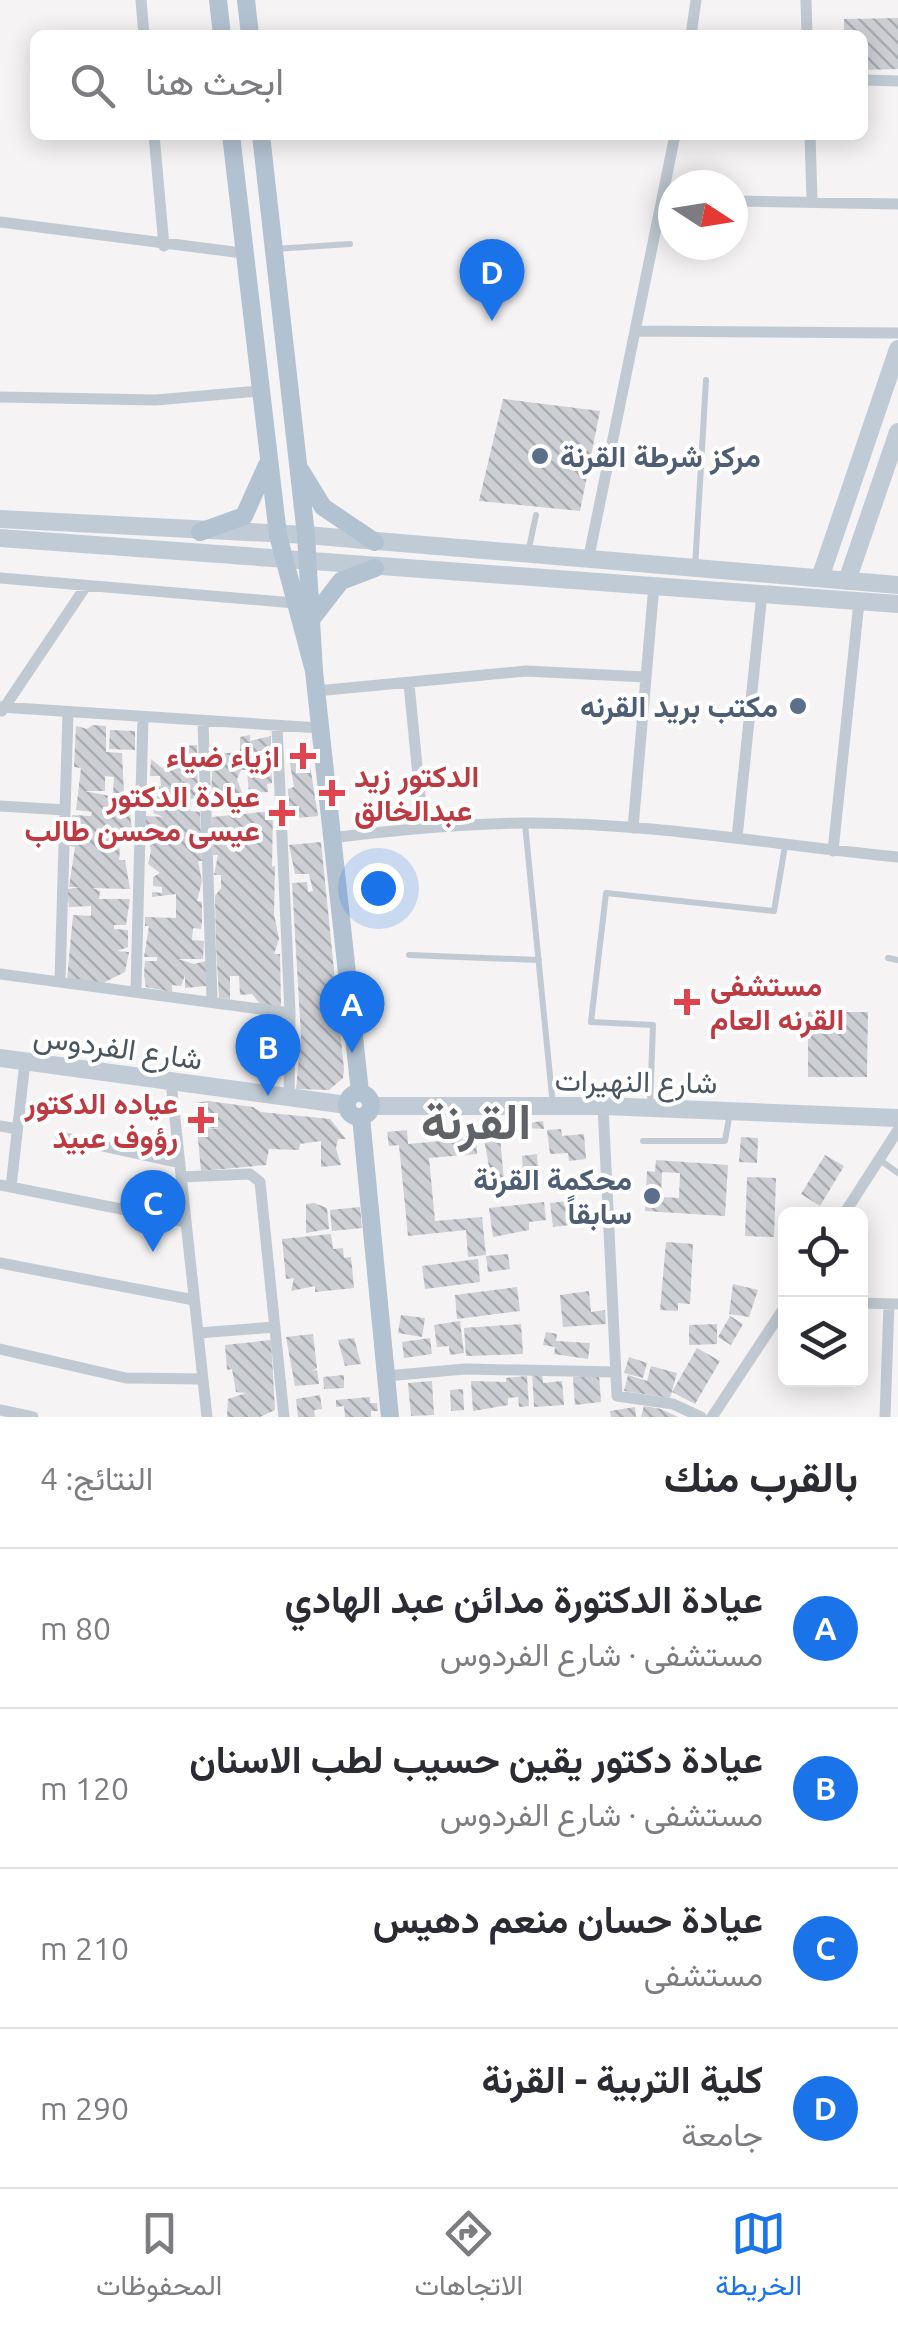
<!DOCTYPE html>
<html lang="ar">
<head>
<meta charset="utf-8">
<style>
  body { margin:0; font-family:Ubuntu,Vazirmatn,sans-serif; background:#f2f2f3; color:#2b2b33; direction:rtl }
  .controls { position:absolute; right:30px; bottom:30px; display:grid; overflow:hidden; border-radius:15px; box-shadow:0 5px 25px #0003 }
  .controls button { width:90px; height:90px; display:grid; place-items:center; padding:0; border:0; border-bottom:2px solid #e1e1e2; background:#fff; color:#2b2b33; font:50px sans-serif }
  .compass { position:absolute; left:658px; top:170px; width:90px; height:90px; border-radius:50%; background:#fff; box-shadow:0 5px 25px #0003; rotate:102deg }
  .you { position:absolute; left:378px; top:888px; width:35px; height:35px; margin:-25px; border:8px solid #fff; border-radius:50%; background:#1a73e8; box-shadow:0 0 0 15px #1a73e833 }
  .badge { display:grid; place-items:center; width:65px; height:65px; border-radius:50%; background:#1a73e8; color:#fff; font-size:32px; font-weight:700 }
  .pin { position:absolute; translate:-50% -82px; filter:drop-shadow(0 2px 5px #0008) }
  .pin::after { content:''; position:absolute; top:52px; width:35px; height:30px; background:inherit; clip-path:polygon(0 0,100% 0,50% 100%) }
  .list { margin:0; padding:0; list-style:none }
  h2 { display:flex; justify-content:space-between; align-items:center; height:130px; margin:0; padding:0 40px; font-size:42px }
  h2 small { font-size:32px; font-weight:400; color:#7c7c81 }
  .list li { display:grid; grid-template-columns:65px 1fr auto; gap:30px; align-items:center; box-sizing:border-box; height:160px; padding:0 40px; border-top:2px solid #e1e1e2 }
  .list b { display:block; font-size:38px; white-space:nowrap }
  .list p { margin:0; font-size:32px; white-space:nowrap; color:#7c7c81 }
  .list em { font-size:32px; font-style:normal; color:#7c7c81 }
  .icon { flex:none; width:55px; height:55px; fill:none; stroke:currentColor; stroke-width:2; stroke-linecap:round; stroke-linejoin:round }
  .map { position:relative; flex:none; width:898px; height:1417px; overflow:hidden; direction:ltr }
  .search { position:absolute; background:#fff; box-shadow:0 5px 25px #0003; left:30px; right:30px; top:30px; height:110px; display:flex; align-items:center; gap:25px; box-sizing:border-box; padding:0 35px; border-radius:15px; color:#7c7c81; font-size:38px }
  .sheet { height:770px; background:#fff }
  nav { display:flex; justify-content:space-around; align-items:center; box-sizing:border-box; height:140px; border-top:2px solid #e1e1e2; background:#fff; font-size:28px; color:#7c7c81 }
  nav a { display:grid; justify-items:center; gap:5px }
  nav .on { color:#1a73e8 }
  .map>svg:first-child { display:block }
  .building { fill:url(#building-back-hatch); fill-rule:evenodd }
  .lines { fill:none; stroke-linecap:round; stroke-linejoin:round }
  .lane { stroke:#c1cad2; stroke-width:6 }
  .street { stroke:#c1cad2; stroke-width:11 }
  .secondary { stroke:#c1cbd6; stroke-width:18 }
  .primary { stroke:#b3c2d1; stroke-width:18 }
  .service-dot { fill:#5c6f8a; stroke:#fff; stroke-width:4 }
  .health-dot { fill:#e0444e; stroke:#fff; stroke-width:4 }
  .labels { text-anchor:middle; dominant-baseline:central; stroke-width:8; stroke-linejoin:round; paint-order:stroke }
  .service-label { font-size:30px; font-weight:bold; fill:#4e5e75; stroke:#fff; text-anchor:end }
  .health-label { font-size:30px; font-weight:bold; fill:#be3a42; stroke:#fff; text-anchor:end }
  .street-label { font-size:30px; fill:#4a5661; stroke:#fff }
  .town-label { font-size:50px; font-weight:bold; fill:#5f6368; stroke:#fff }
</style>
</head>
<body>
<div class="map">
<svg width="898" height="1417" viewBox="0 0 898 1417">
  <defs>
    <pattern id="building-back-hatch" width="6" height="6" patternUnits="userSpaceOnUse" patternTransform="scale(2.5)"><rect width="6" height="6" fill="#cdcfd5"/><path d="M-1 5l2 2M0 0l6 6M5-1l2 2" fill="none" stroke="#a8abb0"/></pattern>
  </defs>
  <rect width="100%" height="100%" fill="#f5f3f3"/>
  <path class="building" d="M898,18v51l-35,1v-35h-19v-16z
    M503,399l97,12 -20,100 -101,-10z
    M93,725l13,1v26l16,1 2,40h-11l1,-16 -9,-1v15h-21l31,6 -1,9 -11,1 -1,6 27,-7 3,23 -1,12 -19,5 8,3 -1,11h6l5,29 -38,-1 8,3 -1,8h31l-4,26h-12v4l14,1v17l-11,4 12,1 -4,20 -22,11 -36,-4 6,-64 18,1v-10l-22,1 -1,-9v-9l12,-2h-11l6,-40 -5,-1 2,-31 19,1 1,-4 -16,-2 5,-42 -7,-1 2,-41 11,3z
    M110,730l25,1v19l-26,-1z
    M250,735v6l21,-5 1,47 -5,1 1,8 -19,1 -2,-23h-6l-4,9 5,14 -31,2 2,-41 27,-2v-15z
    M197,745l1,53 -7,1 -1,12 10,1 2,49h-4l4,20 -5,20 5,1v19l-1,8 -8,-1 -1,12 12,1 -1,18h-25l16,5 12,-3v25l-21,2v-13l-4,11 -9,-1v7l-26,-5 -2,-12 1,-14h12v-4h-13l5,-31h-4v-9l31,1v-24l-24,3v-5l10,1v-6l-9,-1v-9l7,-4 -12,-9 3,-13 -6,-29 1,-6 17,1 -9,-4 -3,-17 29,1 3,-20 -5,17h-30l-1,-5 14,-3 -1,-10h-10l1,-17 11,9 10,-11 13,-1v-10z
    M296,751l1,9 12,-1 9,57 -21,2 -3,-7 -6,1v-23l6,-2 -6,-35z
    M273,811l-1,56 3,-1 -1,48 5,25 -5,15h6l1,53 -21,-3 -8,-10 -12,1 -1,-19h-9v23l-11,-1 -3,-53 -1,-49 6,-8v-13h-7l4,-20h-5l-1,-38z
    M321,842l23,227 -1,9 -14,12 -33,-1 5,-53 -9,-153 15,-1 1,10 5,-1 -4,-17h-14l-6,-29z
    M808,1012h60l-1,65h-59z
    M208,1101l45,6 8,5 69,7 16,20h-8l-2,9 5,17 -20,2v-26l-21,3 -1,6 -30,-1 -3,16 -65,6 -4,-43 27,1 -30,-3v-23z
    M529,1118v5l14,-2 1,8 -34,-2v-7z
    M499,1126l6,66 -11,2 -12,-66z
    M561,1129l1,7 22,-2 2,25 -17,2 -1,-8 -18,1 -3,-24z
    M407,1130l1,14 68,-6 1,16 -48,4 6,63 47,-4 4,38 -18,2 -2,-27 -58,6 -9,-91 -10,1 -2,-14z
    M741,1137l17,1 -1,25 -18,-1z
    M537,1154l1,16 -15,1 -1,-15z
    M825,1155l19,11 -24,40 -19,-12z
    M656,1160l72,5 -3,51 -80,-5 2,-40 8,1zM662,1172l18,1 -1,25 -18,-1z
    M747,1177l29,1 -2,59 -29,-1z
    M567,1201l3,24 -17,2 -3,-24z
    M544,1202l2,18 -17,2v8l-36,7 -4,-29z
    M314,1203l13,5 2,21 -23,4v-29z
    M360,1207l2,21 -30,3 -2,-21z
    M331,1234l2,15 10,-1 1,10 7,-1 3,31 -39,4v-6l-24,5 3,-13 -8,1 -4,-40z
    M666,1242l27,2 -3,60 -12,-1v8l-18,-1z
    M508,1254l2,15 -22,3 -2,-16z
    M478,1259l2,23 -55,7 -3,-23z
    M733,1284l25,6 -9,27 -20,-3z
    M517,1287l3,24 -63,8 -2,-24z
    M589,1291l2,21 14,-2 1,14 -43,3 -3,-32z
    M401,1315l24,3 -3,19 -24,-4z
    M730,1316l13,8 -12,21 -13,-8z
    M460,1321l4,32 -14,2 -1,-9 -12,1 -3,-22z
    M521,1324l2,30 -57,2 -2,-28z
    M717,1324v20l-28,1v-20z
    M546,1332l11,2 -1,7 34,2 -2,16 -34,-5 1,-7 -12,-2z
    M313,1334l4,34 -5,3 5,-1 2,14 -24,2 -9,-49z
    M354,1338l7,26 -16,2 -7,-26z
    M430,1338l2,16 -28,4 -2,-16z
    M271,1340l4,70 -15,7h-33l1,-18 18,-6 -10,-1 -4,-23 -5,1 -2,-25z
    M697,1348l23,13 -25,43 -23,-12z
    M629,1357l18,6 -4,15 -19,-5z
    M651,1366l26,7 -7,25 -46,-7 4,-16 19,6z
    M542,1372l1,11 19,-2 2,24 -30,2 -2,-34z
    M344,1375v13l-20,1 -1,-12z
    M599,1375l2,27 -26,3 -2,-28z
    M527,1376l2,30 -10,1 -1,-10 -10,1v7l-35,6 -2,-30 35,1v-4z
    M432,1381l2,34 -23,1 -3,-33z
    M463,1389l1,21 -13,1 -1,-21z
    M320,1395l2,14 -8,1 1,7h-17l-2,-18z
    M370,1397v6h7l1,8h-7v6h-26l-1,-11 -8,1v-7z
    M644,1406l17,3 17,8h-37z
    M635,1407l1,10h-25l-1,-6z"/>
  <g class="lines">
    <path class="lane" d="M274,249l76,-5
      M528,553l8,-38
      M695,568l11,-188
      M525,824l28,282
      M409,955l130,5
      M888,958l10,2
      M650,1106l3,-81 -62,-3 15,-129 168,18 11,-65
      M643,1141h82l5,-29
      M880,1160l18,13"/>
    <path class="street" d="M141,0l3,35
      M806,0l1,35
      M691,35l5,-35
      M863,80l35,1
      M154,135l10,111
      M810,135l2,65
      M733,201l165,3
      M0,222l242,31
      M635,331l263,2
      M0,397l156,3 104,-9
      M588,561l87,-426
      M0,578l294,25
      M409,684l14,143
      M316,691l210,-20 119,6
      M0,707l320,21
      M2,711l84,-125
      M203,721l9,279
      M277,726l13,287 -1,86
      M0,806l65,4
      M633,828l21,-243
      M331,838c64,-8 127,-14 192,-15 125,-1 250,22 375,34
      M737,838l25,-245
      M833,851l26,-249
      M0,974l290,39
      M60,980l8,-268
      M136,989l7,-272
      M171,1082l36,335
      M603,1106l14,290 56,8 28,13
      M0,1126l17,3
      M61,1137l119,26
      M181,1177l69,-3 10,8 24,235
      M0,1185l186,37
      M11,1187l14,-125
      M844,1214l54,-84
      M0,1263l194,37
      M860,1303l38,1
      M198,1333l77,-6
      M0,1349l126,29 77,1
      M386,1376l79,-7 151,3
      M0,1410l33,7
      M712,1417l74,-112
      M885,1417l4,-113"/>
    <path class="secondary" d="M0,519l306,16 592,50
      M0,538l898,66
      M820,578l78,-229
      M847,581l51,-149
      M0,1058l347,47
      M372,1106h231l295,12"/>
    <path class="primary" d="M218,0l4,35
      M246,0l4,35
      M231,135l47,400 36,136 -8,-136 -45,-400
      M301,471l22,36 52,35
      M200,532l44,-16 23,-51
      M313,617l28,-36 34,-13
      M314,671l46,421
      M347 1105a12 12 0 1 1 24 0a12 12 0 1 1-24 0Z
      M361,1117l29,300"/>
  </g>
  <g class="service-dot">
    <circle cx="540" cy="456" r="10"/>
    <circle cx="798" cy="706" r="10"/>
    <circle cx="652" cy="1196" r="10"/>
  </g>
  <g class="health-dot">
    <path d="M298 741h10v10h10v10h-10v10h-10v-10h-10v-10h10z"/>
    <path d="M327 778h10v10h10v10h-10v10h-10v-10h-10v-10h10z"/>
    <path d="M277 798h10v10h10v10h-10v10h-10v-10h-10v-10h10z"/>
    <path d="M682 987h10v10h10v10h-10v10h-10v-10h-10v-10h10z"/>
    <path d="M196 1105h10v10h10v10h-10v10h-10v-10h-10v-10h10z"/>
  </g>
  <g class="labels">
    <g class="service-label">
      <text x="560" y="456" text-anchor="start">مركز شرطة القرنة</text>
      <text x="778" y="706">مكتب بريد القرنه</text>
      <text x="632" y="1179">محكمة القرنة<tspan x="632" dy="34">سابقاً</tspan></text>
    </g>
    <g class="health-label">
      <text x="280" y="756">ازياء ضياء</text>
      <text x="354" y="776" text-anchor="start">الدكتور زيد<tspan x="354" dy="34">عبدالخالق</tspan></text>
      <text x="260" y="796">عيادة الدكتور<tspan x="260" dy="34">عيسى محسن طالب</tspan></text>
      <text x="710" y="985" text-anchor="start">مستشفى<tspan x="710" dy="34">القرنه العام</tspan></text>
      <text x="178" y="1103">عياده الدكتور<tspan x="178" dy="34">رؤوف عبيد</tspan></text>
    </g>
    <g class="street-label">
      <text transform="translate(118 1047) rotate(8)">شارع الفردوس</text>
      <text transform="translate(636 1081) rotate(1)">شارع النهيرات</text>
    </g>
    <g class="town-label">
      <text x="476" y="1120">القرنة</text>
    </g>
  </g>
</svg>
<div class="controls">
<button><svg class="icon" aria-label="locate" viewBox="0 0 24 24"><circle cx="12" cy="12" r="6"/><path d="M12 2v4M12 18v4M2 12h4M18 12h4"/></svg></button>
<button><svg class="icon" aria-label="layers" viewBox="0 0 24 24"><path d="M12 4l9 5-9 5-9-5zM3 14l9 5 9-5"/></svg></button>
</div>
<svg class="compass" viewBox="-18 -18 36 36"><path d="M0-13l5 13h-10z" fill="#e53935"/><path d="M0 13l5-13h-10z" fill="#7c7c81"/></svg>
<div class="you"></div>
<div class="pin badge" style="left:352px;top:1053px">A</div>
<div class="pin badge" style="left:268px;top:1096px">B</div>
<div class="pin badge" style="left:153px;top:1252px">C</div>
<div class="pin badge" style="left:492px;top:321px">D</div>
<div class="search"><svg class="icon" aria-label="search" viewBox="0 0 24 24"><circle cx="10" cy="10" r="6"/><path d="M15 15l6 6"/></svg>ابحث هنا</div>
</div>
<section class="sheet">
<h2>بالقرب منك<small>النتائج: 4</small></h2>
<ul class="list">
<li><span class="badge">A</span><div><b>عيادة الدكتورة مدائن عبد الهادي</b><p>مستشفى · شارع الفردوس</p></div><em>80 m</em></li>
<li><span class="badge">B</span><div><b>عيادة دكتور يقين حسيب لطب الاسنان</b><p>مستشفى · شارع الفردوس</p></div><em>120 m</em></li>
<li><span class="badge">C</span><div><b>عيادة حسان منعم دهيس</b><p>مستشفى</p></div><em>210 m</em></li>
<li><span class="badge">D</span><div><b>كلية التربية - القرنة</b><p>جامعة</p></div><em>290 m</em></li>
</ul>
</section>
<nav>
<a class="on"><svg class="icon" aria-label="map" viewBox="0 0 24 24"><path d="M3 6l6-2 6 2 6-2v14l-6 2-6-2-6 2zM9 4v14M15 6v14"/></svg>الخريطة</a>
<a><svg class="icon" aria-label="directions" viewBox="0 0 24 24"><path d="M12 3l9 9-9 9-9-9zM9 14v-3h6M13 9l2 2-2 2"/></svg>الاتجاهات</a>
<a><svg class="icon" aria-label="saved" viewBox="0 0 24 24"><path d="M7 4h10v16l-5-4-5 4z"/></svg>المحفوظات</a>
</nav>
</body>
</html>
